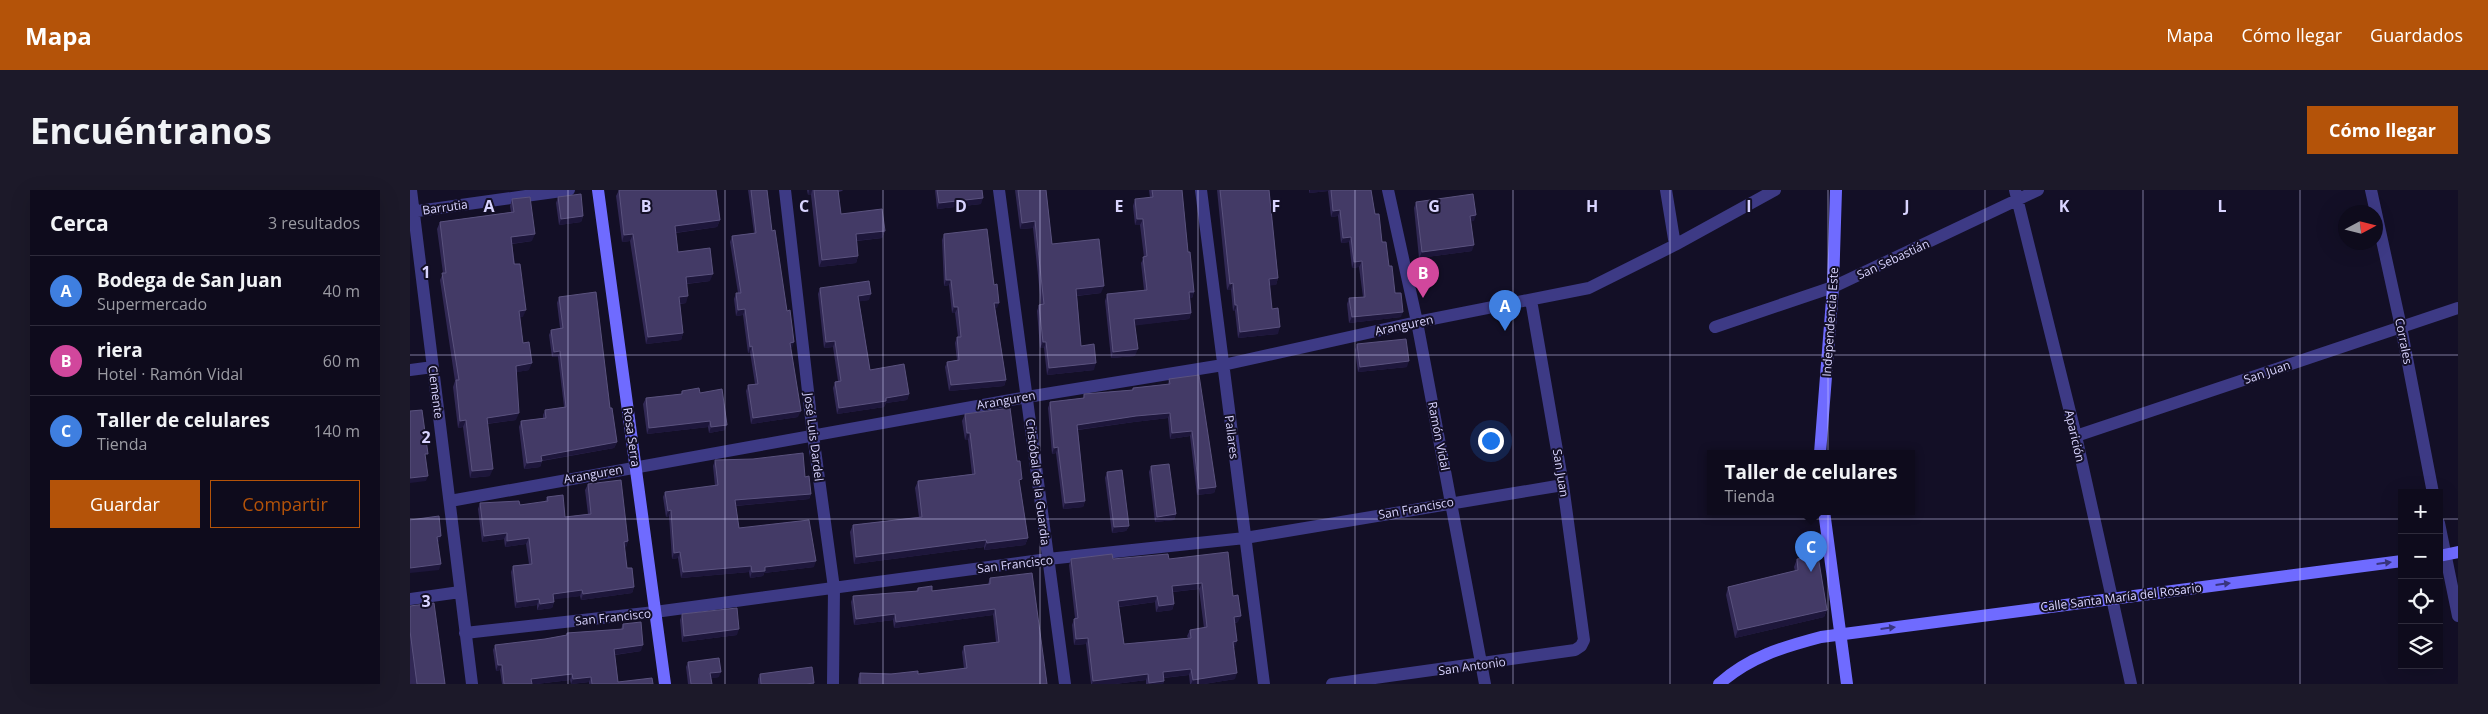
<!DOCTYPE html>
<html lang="es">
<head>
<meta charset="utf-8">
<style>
  body { margin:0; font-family:"Open Sans",sans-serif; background:#1c1929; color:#f1f3f6 }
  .controls { position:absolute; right:15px; bottom:15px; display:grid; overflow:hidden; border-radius:0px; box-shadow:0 5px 20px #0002 }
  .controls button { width:45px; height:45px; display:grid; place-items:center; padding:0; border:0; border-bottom:1px solid #2e2b3b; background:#0e0b1c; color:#f1f3f6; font:25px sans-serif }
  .compass { position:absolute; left:1928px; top:15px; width:45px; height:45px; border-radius:50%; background:#0e0b1c; box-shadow:0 5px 20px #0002; rotate:83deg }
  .you { position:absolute; left:1080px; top:250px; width:18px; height:18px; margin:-12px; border:4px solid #fff; border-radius:50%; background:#1a73e8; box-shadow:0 0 0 8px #1a73e833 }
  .badge { display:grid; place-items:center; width:32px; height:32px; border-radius:50%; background:#b45309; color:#fff; font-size:16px; font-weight:700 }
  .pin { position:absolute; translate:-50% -41px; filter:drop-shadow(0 1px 2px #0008) }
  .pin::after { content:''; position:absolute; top:26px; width:18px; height:15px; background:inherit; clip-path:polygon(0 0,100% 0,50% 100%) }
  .popup { position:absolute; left:1297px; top:260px; width:208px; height:65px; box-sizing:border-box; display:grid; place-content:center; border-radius:0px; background:#0e0b1c; filter:drop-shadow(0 1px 4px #0005); font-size:16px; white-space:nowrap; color:#9b9ba3 }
  .popup b { font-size:19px; color:#f1f3f6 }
  .popup::after { content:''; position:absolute; left:50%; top:100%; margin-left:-10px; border:10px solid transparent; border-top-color:#0e0b1c }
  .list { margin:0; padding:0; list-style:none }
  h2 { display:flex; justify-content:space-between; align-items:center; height:65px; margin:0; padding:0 20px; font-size:21px }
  h2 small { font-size:16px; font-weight:400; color:#9b9ba3 }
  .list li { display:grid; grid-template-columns:32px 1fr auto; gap:15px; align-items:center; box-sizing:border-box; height:70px; padding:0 20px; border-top:1px solid #2e2b3b }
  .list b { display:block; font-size:19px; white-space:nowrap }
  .list p { margin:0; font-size:16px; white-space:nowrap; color:#9b9ba3 }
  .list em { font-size:16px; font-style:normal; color:#9b9ba3 }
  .actions { display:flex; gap:10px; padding:15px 20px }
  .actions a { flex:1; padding:11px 0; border:1px solid #b45309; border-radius:0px; text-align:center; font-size:18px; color:#b45309 }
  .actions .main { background:#b45309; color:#fff }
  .icon { flex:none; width:28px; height:28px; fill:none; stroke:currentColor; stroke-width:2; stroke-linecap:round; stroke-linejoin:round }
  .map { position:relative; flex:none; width:2048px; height:494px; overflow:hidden; border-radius:0px }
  header { display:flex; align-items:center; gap:30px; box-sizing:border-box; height:70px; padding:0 25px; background:#b45309; color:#fff }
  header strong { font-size:24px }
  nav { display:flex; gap:28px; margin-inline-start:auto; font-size:18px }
  .intro { display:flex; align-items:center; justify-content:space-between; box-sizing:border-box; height:120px; padding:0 30px }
  h1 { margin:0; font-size:35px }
  .button { padding:12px 22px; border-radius:0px; background:#b45309; color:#fff; font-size:18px; font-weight:700 }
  main { display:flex; gap:30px; padding:0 30px }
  aside { flex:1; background:#0e0b1c; border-radius:0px; box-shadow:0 5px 20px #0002 }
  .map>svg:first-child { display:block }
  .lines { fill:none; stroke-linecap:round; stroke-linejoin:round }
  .street { stroke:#3d3a85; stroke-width:12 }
  .secondary { stroke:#6f6bff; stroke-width:12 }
  .wall { fill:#312854; fill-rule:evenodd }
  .shaded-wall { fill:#1d163a }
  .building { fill:#433a66; stroke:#5a527e; fill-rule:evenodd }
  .oneway { fill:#38347d }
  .grid { fill:none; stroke:#d9d4ff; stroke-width:1; stroke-opacity:0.55 }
  .labels { text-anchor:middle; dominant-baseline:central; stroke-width:4; stroke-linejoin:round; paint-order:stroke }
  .street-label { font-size:12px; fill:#d9d4ff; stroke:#130f26 }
  .grid-label { font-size:16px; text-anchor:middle; font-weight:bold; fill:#d9d4ff; stroke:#130f26; stroke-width:4; stroke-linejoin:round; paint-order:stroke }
</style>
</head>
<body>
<header>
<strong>Mapa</strong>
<nav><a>Mapa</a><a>Cómo llegar</a><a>Guardados</a></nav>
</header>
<div class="intro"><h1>Encuéntranos</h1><a class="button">Cómo llegar</a></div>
<main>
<aside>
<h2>Cerca<small>3 resultados</small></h2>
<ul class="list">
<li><span class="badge" style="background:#3f7fe0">A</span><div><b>Bodega de San Juan</b><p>Supermercado</p></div><em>40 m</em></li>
<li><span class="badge" style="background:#d1479c">B</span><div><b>riera</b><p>Hotel · Ramón Vidal</p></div><em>60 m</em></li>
<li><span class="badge" style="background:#3f7fe0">C</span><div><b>Taller de celulares</b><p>Tienda</p></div><em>140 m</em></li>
</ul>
<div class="actions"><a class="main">Guardar</a><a>Compartir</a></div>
</aside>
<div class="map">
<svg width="2048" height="494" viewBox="0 0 2048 494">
  <rect width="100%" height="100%" fill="#130f26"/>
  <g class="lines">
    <path class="street" d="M1,0l61,494
      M375,0l28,245 21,153 -1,96
      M589,0l66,494
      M791,0l63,494
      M978,0l29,132 68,362
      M1256,0l9,55
      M1605,0l61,246 55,248
      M1961,0l30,137 32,166
      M0,22l159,-22
      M1305,137l118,-40 205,-97
      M0,180l23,-3
      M1666,246l382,-128
      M40,311l577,-104 196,-32 194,-43 172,-34 86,-43 100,-55
      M2029,333l19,93
      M0,409l50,-7
      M55,443l190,-21 393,-53 197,-21 318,-53
      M922,494l243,-34 6,-4 3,-6 -21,-155 -32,-185"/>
    <path class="secondary" d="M188,0l67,494
      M1410,263l13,-166 3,-97
      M1414,321l23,173
      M2029,366l19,-4
      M1309,494c30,-27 64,-37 102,-47l581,-76"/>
  </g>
  <path class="wall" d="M209,0l101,30 -3,7 -41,6 2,19 32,29 -23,3 -1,19 -6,1 3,29 -2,7 -35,4 -16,-103 -8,1 -6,-46z
    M338,0h19l5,41 20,117h-2l8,69 -47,7 -5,-33 2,-6 7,-1 -5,-32 -2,1 -5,-38 -7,1 -2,-17 2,-6h2l-8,-51 2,-6 22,-3z
    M397,0h36l-1,1 -4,1 3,22 44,17 -3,7 -25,3 1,15 -2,7 -37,4 -8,-72h-3z
    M525,0h47l-1,14 -44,5z
    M605,0h31l6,54 49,49 -24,3 4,50 13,24 -47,5 -3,-27h-4l-3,-37 2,-6 2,-1 -8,-76 -13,1z
    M739,0h33l6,62 6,40 -2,6h-2l1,15 -2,6 -54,6v31l-24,2 -6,-57 2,-7 37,-4 -3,-27 3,-6 -4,-32h-5l-2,-19 2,-7 15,-1z
    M807,0h52l9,88 -2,7h-7l3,24 6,25 -40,4 -3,-27h-2l-2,-21h-4z
    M899,0h62l4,24 14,52 12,51 -52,6 -2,-19 2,-6 14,-1 -4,-30 -7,1 -3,-26 -8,1 -3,-27 -7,1 -3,-26 -19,2z
    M148,7l25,19 -2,6 -22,3 -3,-22z
    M102,9l20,42 -20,3 11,73h-3l3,26 6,27 -13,2v48l-29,4 3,52 -20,2 -7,-51 -5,1 -5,-41 2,-6 -15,-101 3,-7 -6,-44 3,-7 71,-10 -1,-6z
    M1006,12l58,19h-3l1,30 -53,7 -5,-50z
    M534,44l53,74h-2l11,72 -2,6 -55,5 -4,-24 2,-5 10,-2 -2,-17 2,-6h1l-3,-24h-3l-3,-28 -5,1 -2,-46z
    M410,98l49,12 -10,1 11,69 39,24 -2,6 -21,3 -2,4 -47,7 -4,-26 2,-6 3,-1 -5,-34 -9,1 -6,-54z
    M149,107l51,111 7,34 -3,6 -72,13 -2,6 -16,2 -5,-42 2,-6 22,-3v-3l2,-5 19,-3 -6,-50h-6l-3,-22 2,-5 9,-2 -3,-25z
    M947,154l50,23 -49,5 -3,-22z
    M759,189l47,108 -2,6 -17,2 -7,-59 -20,3 -2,-21 -34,4 -56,8 7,71 -2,6 -20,2 -7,-56 -4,1 -4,-46 2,-6 33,-4 1,-4 48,-4 1,-2 35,-4z
    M272,201l18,2 25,37 -16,3 -1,-6 -61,7 -4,-30 3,-6 35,-4z
    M555,224l55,71 8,53 -3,7 -41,5v-3l-130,17 -4,-32 3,-7 66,-8 -4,-29 3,-7 54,-7 -4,-34h-3l-3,-19z
    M305,270l90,17 6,17 -2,5 -73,7 3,22 75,39 -50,6 -1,3 -13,2 -1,-6 -68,6 -3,-20 -6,1 -3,-43 -3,1 -3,-20 2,-5 50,-6 -2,-20z
    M741,276l25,48 -2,6 -19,2 -6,-50z
    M697,282l22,54 -3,5 -14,2 -7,-55z
    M178,294l40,57 -2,6 -2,1 3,20 7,19 -2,6 -51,7 -1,-4 -27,3 1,3 -2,6 -15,2v-5l-22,3 -4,-36 2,-6 16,-2 -3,-20 -21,3 -1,-8 -22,3 -4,-33 2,-6 40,2 25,-3 2,-5 18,20 23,-3 -3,-24z
    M661,369h98l64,37 5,26 -3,1v24l-1,1 1,31 -31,5h-14l-1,-9 -25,3v3l-1,3h-17v-4l-31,4h-24l-5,-40 -12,1 -2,-20 2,-6 1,-1 -6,-53zM789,399l5,39 -14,2 -3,6 1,2 -64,6 -5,-37 36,-5 1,10 16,-2 2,-6 -1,-12z
    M1387,369l30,51 -3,7 -89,21 -9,-43 2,-8 67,-16 -1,-4z
    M580,388l57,106h-189v-5l2,-6 58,1 46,-5 -2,-17 2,-6 32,-4 -3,-27 -99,13 -1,-8 -39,5 -3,-23 2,-6 63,-5 2,-3 14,3 56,-7z
    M0,416l35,78h-35z
    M272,424l55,21 -55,7 -2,-22z
    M213,434l18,27 -26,4 3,27 35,2h-64v-2l-18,2 -1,-4 -34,4h-34l-2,-14 -4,1 -3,-21 2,-5 50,-6 21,-4 1,-2 54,-4z
    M278,472l31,15 -8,1 1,6h-24l-2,-17z
    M350,484l54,9v1h-56v-5z"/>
  <path class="shaded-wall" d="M399,0h3l-1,5h-3z
    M900,0h19l-1,1 -19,2z
    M573,8l-2,6 -44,5 2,-6z
    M930,20l-2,6 -7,1 2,-6z
    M1066,25l-2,6 -6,1 2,-6z
    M173,26l-2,6 -22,3 2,-6z
    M727,29h6l-3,6h-5z
    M310,30l-3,7 -44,6 2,-7z
    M625,31l-2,7 -13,1 2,-6z
    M475,41l-3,7 -29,3 3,-7z
    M125,44l-3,7 -24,3 3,-7z
    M223,44l-3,7 -8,1 2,-7z
    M941,47l-2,5 -8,1 2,-5z
    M1064,55l-2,6 -53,7 3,-6z
    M448,66l-2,7 -37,4 3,-7z
    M952,71l-3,6 -7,1 2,-6z
    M303,84l-3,7 -27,3 3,-7z
    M868,88l-2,7 -10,1 3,-7z
    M536,90h5l-2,5 -5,1z
    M823,93l-2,7h-4l3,-6z
    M694,96l-3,7 -27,3 2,-7z
    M779,102h5l-2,6 -5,1z
    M461,104l-2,6 -13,2 2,-6z
    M278,106l-2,7 -10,1 3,-7z
    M584,113h5l-2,5 -5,1z
    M825,115h2l-2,6h-2z
    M544,117h4l-3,6h-3z
    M335,119l-2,6 -7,1 2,-6z
    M116,120l-3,7 -7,1 3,-7z
    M993,122l-2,5 -52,6 3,-6z
    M781,123l-2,6 -57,7 2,-7z
    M870,137l-2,7 -40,4 2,-6z
    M273,143l-2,7 -35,4 2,-7z
    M425,151l-2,6 -9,1 2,-6z
    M384,152l-2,6 -5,1 3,-6z
    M633,152h3l-2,6h-4z
    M342,156l-2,6 -2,1 2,-6z
    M728,159l-3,7 -24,2 2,-6z
    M150,161l-2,6h-6l2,-5z
    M999,171l-2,6 -49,5 2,-5z
    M122,173l-3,7 -16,3 3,-7z
    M686,173l-2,7 -47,5 2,-7z
    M596,190l-2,6 -55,5 2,-6z
    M499,204l-2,6 -21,3 -2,4 -47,7 2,-6 47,-10z
    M391,221l-3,6 -47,7 2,-6z
    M109,223l-3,7 -32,4 3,-6z
    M760,223l-2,5 -34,4 -59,8 2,-5 59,-9z
    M56,230l-3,7 -5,1 2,-7z
    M300,231l-2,6 -61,7 2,-6z
    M317,235l-2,5 -16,3 2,-6z
    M782,241l-2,5 -20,3 2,-6z
    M557,243h3l-2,7h-3z
    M207,252l-3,6 -75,13 2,-5z
    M648,257l-2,6 -4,1 2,-6z
    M132,271l-2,6 -16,2 3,-6z
    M83,279l-3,7 -20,2 2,-7z
    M18,286l-2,5 -16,2v-5z
    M806,297l-2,6 -17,2 2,-6z
    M401,304l-2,5 -76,7 2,-6z
    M675,311l-2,6 -20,2 2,-6z
    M261,320l-2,6 -3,1 2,-6z
    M766,324l-2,6 -19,2 2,-5z
    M719,336l-3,5 -14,2 2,-6z
    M97,343l-3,6 -22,3 2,-6z
    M31,346l-2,6 -4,1 2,-6z
    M119,348l-3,6 -21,3 2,-6z
    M618,348l-3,7 -41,5 3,-7z
    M576,350l-2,7 -130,17 2,-7z
    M218,351l-2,6 -4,1 2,-6z
    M270,362l-2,6 -6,1 2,-6z
    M406,371l-2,6 -50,6 -1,3 -13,2 2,-6 13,-5z
    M31,374l-2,6 -29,3v-5z
    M341,376l-2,6 -68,6 2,-6z
    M792,393l-3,6 -29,3 2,-6z
    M224,397l-2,6 -51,7 2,-6z
    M172,400l-2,6 -29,4 2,-6z
    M747,406l-2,6 -39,5 2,-6z
    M129,409l-2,6 -22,3 2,-6z
    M144,412l-2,6 -15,2 3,-6z
    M764,414l-2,6 -16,2 3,-6z
    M585,419l-2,6 -99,13 2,-6z
    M1417,420l-3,7 -89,21 3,-8z
    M485,424l-2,6 -39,5 2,-6z
    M831,426l-3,6 -6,1 2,-6z
    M329,439l-2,6 -55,7 2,-6z
    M678,448l-2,6 -12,1 2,-6z
    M827,451l-2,6 -5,1 3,-6z
    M233,455l-2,6 -29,4 2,-6z
    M88,475h4l-2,5 -4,1z
    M781,479l-2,6 -28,3 2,-6z
    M311,482l-2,5 -11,2 2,-6z
    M827,483l-2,6 -31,5h-13l2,-4z
    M162,484l-2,6 -34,4h-7l2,-5z
    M738,484l-2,6 -31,4h-23l1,-3z
    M181,487l-2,5 -18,2 2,-5z
    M754,491l-1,3h-14v-1z"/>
  <path class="building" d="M209,0h97l4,30 -45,6 3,26 32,-4 3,26 -27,3 2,19 -9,1 4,36 -35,4 -15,-103 -9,1z
    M341,0h16l5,41 3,-1 12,81 3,-1 4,32 -4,1 11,68 -48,7 -5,-33 10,-1 -6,-38 -2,1 -5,-38 -7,1 -2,-17h5l-9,-57 24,-3z
    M404,0h24l3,24 41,-5 3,22 -29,3 2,22 -36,4z
    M527,0h45l1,8 -44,5z
    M608,0h28l6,54 47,-5 5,47 -28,3 5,57 13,-2 2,19 -47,5 -3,-26h-3l-4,-37 5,-1 -9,-83 -13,2z
    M742,0h30l6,62h2l4,40h-5l2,21 -57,6 4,30 -25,3 -6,-58 40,-4 -4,-33 4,-1 -4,-37h-6l-2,-20 18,-2z
    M810,0h49l9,88 -9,1 3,30 6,-1 2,19 -40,5 -3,-27h-2l-2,-22 -3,1z
    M921,0h40l4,24h4l3,28h4l3,24h3l3,27h6l2,19 -51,5 -3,-19 16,-1 -3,-36 -8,1 -3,-25 -8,1 -3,-28 -7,1z
    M171,4l2,22 -22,3 -3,-22z
    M1063,4l3,21 -6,1 4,29 -52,7 -6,-50z
    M120,7l5,37 -24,3 3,27h6l6,46 -7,1 4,32 6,-1 3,21 -16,3 3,47 -32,5 6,51 -21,2 -6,-51 -6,1 -4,-41h3l-17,-107h4l-6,-51 74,-10 -2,-13z
    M577,39l7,56 3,-1 2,19h-5l12,77 -55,5 -4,-23 12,-2 -2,-23h4l-3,-30h-4l-3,-27h-5l-2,-46z
    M459,91l2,13 -13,2 12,74 34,-6 5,30 -23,4v3l-47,7 -4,-26 6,-1 -6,-40 -9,1 -6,-54z
    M186,102l14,116h2l5,34 -76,14 1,5 -15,2 -6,-42 25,-3 -1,-8 21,-3 -6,-56 -6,1 -3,-22 12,-2 -4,-31z
    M996,149l3,22 -49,6 -3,-23z
    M789,185l17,112 -17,2 -7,-58 -20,2 -2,-20 -34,3 -59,9 8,76 -20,2 -7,-56 -4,1 -4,-46 34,-4v-4l49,-4v-2l37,-4 -1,-5z
    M289,198l1,5 22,-4 5,36 -16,2 -1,-6 -61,7 -3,-30 36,-4v-3z
    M600,218l7,53h3l2,18 -3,1 9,58 -41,5 -1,-3 -130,17 -3,-32 69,-8 -4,-36 57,-7 -5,-41h-3l-2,-19z
    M12,220l6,44h-3l3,22 -18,2v-67z
    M393,263l2,24 4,-1 2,18 -76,6 4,28 70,-8 7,41 -51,6v4l-13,1 -1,-6 -68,6 -3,-20 -6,1 -3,-43 -3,1 -3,-19 53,-7 -3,-25 38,-1z
    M759,274l7,50 -19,3 -6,-51z
    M712,280l7,56 -15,1 -7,-55z
    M211,290l7,61 -4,1 3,26h5l2,19 -51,7 -1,-4 -29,4 1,8 -14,2 -1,-5 -22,3 -4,-36 19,-2 -3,-26 -22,3v-8l-23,3 -4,-33 39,-2 1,4 28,-4 -1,-4 16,-2 2,22 26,-3 -3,-30z
    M29,326l2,20 -4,1 4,27 -31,4v-48z
    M818,362l5,44 5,-1 3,21 -7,1 3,24 -4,1 4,31 -44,7 -2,-11 -28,3 1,9 -15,2 -1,-9 -55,7 -5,-43 -12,1 -2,-20 4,-1 -7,-59 41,-5 1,5 55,-5 1,5zM792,393l5,44 -17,3 1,8 -67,6 -6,-43 39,-5 2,10 15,-2 -2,-18z
    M1408,366l9,54 -89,20 -10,-43 70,-17 -1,-11z
    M622,383l15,111h-187v-11l31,1 27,-3v3l49,-6 -3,-22 35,-4 -4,-33 -99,13 -1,-8 -39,5 -3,-23 65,-5v-3l14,-2v5l58,-7v-6z
    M24,413l11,81h-28l-7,-53v-25z
    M327,418l2,21 -55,7 -2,-22z
    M231,432l2,23 -29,4 4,33 34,-4 1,6h-61l-1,-7 -18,2 -1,-5 -41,5 1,5h-28l-2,-19h-4l-3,-20 50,-6 22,-4v-2l56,-4v-5z
    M309,468l2,14 -11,1 2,11h-21l-3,-22z
    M402,477l2,16 -8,1h-45l-1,-10z"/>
  <defs><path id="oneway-solid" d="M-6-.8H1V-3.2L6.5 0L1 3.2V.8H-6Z" transform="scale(1.25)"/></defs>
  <g class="oneway">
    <use href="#oneway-solid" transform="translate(1974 373) rotate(-7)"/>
    <use href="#oneway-solid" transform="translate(1813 394) rotate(-7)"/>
    <use href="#oneway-solid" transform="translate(1478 438) rotate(-7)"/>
  </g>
  <path class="grid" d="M158,0v494M315,0v494M473,0v494M630,0v494M788,0v494M945,0v494M1103,0v494M1260,0v494M1418,0v494M1575,0v494M1733,0v494M1890,0v494M0,165h2048M0,329h1992M2029,329h19"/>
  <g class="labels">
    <g class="street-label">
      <text transform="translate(35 17) rotate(-8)">Barrutia</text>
      <text transform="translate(1483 69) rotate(-25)">San Sebastián</text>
      <text transform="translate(1420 132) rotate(-86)">Independencia Este</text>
      <text transform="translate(994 135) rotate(-12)">Aranguren</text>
      <text transform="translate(1994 151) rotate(79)">Corrales</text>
      <text transform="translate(1857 182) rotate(-19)">San Juan</text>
      <text transform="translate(26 202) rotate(83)">Clemente</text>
      <text transform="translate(596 210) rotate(-10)">Aranguren</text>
      <text transform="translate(1029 246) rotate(79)">Ramón Vidal</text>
      <text transform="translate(1665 246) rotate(77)">Aparición</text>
      <text transform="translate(222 247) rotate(82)">Rosa Serra</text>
      <text transform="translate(404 247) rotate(83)">José Luis Dardel</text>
      <text transform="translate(822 247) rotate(83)">Pallares</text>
      <text transform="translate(1151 283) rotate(81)">San Juan</text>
      <text transform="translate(183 284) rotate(-10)">Aranguren</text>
      <text transform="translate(628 292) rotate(83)">Cristóbal de la Guardia</text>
      <text transform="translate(1006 318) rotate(-10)">San Francisco</text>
      <text transform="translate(605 374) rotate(-7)">San Francisco</text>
      <text transform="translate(1711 407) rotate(-7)">Calle Santa María del Rosario</text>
      <text transform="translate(203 427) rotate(-6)">San Francisco</text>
      <text transform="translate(1062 476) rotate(-8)">San Antonio</text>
    </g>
  </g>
  <g class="grid-label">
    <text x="79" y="22">A</text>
    <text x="236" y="22">B</text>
    <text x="394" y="22">C</text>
    <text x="551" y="22">D</text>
    <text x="709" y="22">E</text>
    <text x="866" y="22">F</text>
    <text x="1024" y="22">G</text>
    <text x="1182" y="22">H</text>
    <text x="1339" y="22">I</text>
    <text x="1497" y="22">J</text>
    <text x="1654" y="22">K</text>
    <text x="1812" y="22">L</text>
    <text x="16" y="88">1</text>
    <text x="16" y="253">2</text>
    <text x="16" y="417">3</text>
  </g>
</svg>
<div class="controls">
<button>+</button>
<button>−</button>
<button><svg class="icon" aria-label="locate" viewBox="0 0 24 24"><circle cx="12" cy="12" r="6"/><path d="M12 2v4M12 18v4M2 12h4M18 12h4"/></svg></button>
<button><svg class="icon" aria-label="layers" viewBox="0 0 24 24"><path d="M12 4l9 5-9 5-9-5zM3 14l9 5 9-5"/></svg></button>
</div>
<svg class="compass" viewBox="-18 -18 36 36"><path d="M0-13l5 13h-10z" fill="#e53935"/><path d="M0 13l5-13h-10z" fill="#9b9ba3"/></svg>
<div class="you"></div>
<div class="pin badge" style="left:1095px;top:141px;background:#3f7fe0">A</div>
<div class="pin badge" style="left:1013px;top:108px;background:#d1479c">B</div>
<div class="pin badge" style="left:1401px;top:382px;background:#3f7fe0">C</div>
<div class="popup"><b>Taller de celulares</b>Tienda</div>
</div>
</main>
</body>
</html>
